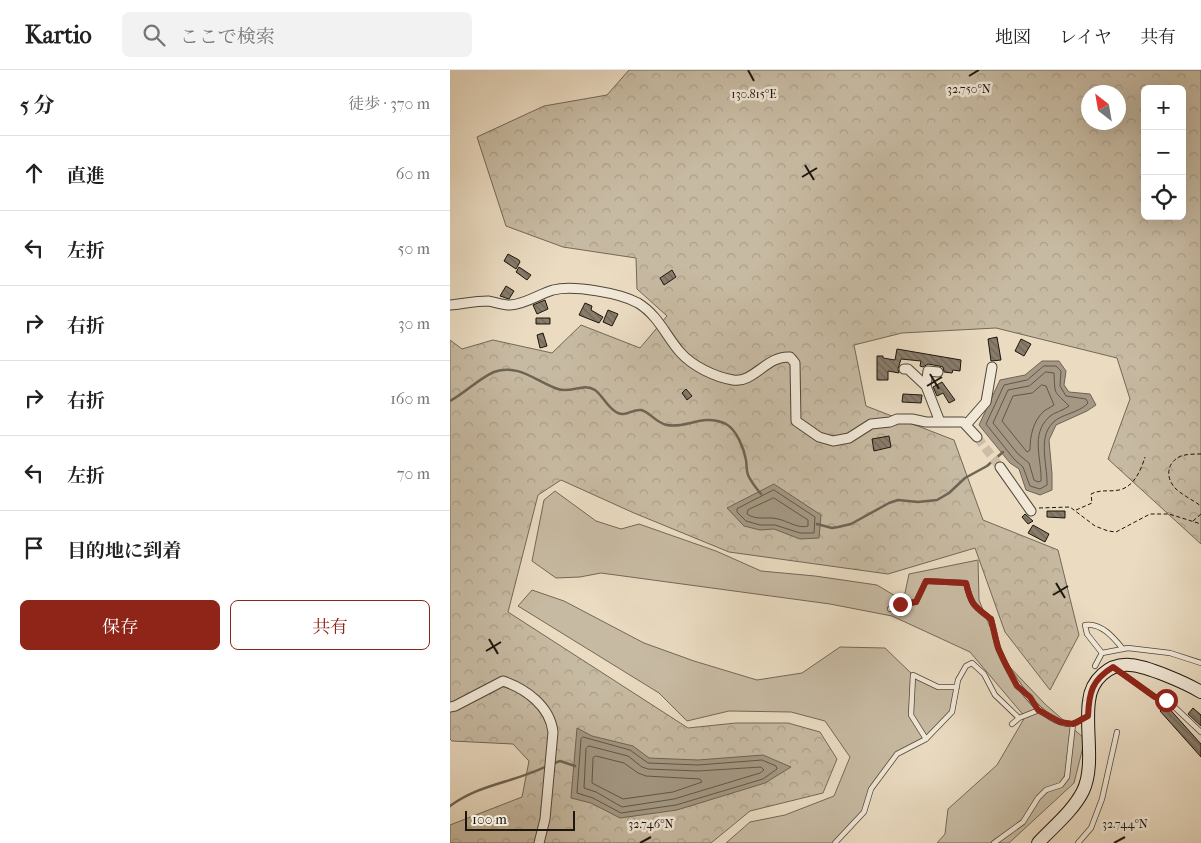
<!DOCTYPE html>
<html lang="ja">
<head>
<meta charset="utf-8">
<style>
  body { margin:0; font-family:"IM FELL French Canon","Noto Serif JP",serif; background:#f2f2f2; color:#222 }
  .controls { position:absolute; right:15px; top:15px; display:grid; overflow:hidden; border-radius:8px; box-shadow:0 5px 20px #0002 }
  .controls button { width:45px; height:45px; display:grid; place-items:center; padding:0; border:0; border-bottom:1px solid #e0e0e0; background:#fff; color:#222; font:25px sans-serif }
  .compass { position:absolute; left:631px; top:15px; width:45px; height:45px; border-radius:50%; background:#fff; box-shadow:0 5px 20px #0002; rotate:329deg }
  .scale { position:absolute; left:15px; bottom:12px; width:110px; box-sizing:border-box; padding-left:5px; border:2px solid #1d160d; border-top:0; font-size:14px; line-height:18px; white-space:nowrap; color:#1d160d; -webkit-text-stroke:4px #f1e8d7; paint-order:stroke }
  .stop { position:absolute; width:15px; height:15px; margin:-11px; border:4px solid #8f2418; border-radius:50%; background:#fff }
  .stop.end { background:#8f2418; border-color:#fff; box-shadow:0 1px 5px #0008 }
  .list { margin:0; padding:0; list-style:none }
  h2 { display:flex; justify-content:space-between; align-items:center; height:65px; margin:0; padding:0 20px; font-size:21px }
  h2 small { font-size:16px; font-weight:400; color:#767676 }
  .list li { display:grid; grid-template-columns:32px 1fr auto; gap:15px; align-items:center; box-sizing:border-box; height:75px; padding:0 20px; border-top:1px solid #e0e0e0 }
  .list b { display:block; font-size:19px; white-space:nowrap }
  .list em { font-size:16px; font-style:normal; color:#767676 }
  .actions { display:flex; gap:10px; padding:15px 20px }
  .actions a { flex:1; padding:11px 0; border:1px solid #8f2418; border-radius:8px; text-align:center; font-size:18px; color:#8f2418 }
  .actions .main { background:#8f2418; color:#fff }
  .icon { flex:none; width:28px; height:28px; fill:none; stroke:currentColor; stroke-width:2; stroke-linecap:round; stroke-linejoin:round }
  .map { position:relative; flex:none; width:751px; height:773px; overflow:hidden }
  header { display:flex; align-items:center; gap:30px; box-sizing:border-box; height:70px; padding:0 25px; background:#fff; border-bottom:1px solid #e0e0e0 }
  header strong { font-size:24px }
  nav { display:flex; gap:28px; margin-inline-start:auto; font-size:18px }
  .search { width:350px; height:45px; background:#f2f2f2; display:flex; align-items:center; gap:12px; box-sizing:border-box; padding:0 18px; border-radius:8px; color:#767676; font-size:19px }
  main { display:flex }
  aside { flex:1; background:#fff }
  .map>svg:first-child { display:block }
  .green { fill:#c7baa2; stroke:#726858 }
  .forest { fill:url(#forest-crowns); stroke:#726858; fill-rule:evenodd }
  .water { fill:#a49884; stroke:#6e6454 }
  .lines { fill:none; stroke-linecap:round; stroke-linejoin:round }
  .shore { stroke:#605748; stroke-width:1 }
  .stream { stroke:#6e6454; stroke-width:2.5 }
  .building { fill:url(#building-back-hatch); stroke:#1d160d }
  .street-tunnel { stroke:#cbbda6; stroke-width:9; stroke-dasharray:9 4.5; stroke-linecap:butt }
  .lane-casing { stroke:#50473a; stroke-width:6 }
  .street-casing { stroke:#50473a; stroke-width:11 }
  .secondary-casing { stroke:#1d160d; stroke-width:14 }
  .path { stroke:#1d160d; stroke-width:1; stroke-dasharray:4 2.5; stroke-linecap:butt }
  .lane { stroke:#f1e8d7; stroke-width:4.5 }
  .street { stroke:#f1e8d7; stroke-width:9 }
  .secondary { stroke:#f1e8d7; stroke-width:12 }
  .route { stroke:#8f2418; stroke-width:6 }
  .ticks { fill:none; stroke:#1d160d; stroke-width:2 }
  .ticks-label { font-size:12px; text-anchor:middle; fill:#1d160d; stroke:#f1e8d7; stroke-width:5; stroke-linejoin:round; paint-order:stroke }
</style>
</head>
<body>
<header>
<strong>Kartio</strong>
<div class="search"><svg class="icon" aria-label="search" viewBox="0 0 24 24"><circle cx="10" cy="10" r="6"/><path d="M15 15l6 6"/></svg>ここで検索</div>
<nav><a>地図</a><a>レイヤ</a><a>共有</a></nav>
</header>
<main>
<aside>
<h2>5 分<small>徒歩 · 370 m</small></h2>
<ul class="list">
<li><svg class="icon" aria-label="ahead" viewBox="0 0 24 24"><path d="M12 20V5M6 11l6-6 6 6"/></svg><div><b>直進</b></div><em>60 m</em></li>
<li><svg class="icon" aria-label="left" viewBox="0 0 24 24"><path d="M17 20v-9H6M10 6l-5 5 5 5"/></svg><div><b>左折</b></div><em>50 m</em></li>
<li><svg class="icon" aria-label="right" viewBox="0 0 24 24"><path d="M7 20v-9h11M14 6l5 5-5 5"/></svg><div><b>右折</b></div><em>30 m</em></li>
<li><svg class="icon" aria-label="right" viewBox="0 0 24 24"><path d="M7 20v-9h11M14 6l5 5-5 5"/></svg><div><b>右折</b></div><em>160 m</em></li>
<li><svg class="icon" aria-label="left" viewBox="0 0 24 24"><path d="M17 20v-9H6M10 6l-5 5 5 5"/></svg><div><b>左折</b></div><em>70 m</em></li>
<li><svg class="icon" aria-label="arrive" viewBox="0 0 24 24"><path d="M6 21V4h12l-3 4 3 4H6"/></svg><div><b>目的地に到着</b></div></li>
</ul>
<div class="actions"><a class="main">保存</a><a>共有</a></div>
</aside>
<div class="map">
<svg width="751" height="773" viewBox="0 0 751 773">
  <defs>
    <pattern id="forest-crowns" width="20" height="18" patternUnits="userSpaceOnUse" patternTransform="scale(1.25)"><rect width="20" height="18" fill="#c7baa2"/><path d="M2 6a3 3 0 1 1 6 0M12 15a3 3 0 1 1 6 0" fill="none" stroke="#aa9f8a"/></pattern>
    <pattern id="building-back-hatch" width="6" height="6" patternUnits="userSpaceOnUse" patternTransform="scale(1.25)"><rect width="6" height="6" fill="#887c6b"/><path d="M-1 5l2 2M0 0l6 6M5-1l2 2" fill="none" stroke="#6f6556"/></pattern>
  </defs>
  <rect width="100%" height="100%" fill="#eadbc1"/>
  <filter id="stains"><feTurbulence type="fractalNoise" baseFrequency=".004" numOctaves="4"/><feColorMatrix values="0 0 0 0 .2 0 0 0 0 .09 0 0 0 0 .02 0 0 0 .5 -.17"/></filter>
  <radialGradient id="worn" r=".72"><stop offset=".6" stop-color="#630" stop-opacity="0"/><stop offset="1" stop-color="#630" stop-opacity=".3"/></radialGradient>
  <path class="green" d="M105,421l41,30 25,8 18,-5 77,27 45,20 54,5 62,9 20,12 8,-4 4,-19 69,-14 1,40 25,61 41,43 40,35 -11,44 -65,60h-72l8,-9 3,-25 49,-44 28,-48 -55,-65 -78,-36 -62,-12 -229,-31 -21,4 -24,1 -24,-17 12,-61z
    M82,520l32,11 80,42 50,18 63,19 45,-7 38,-26 45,1 28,27 25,12h19l-5,25 -26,27 -29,15 -25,35 -8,23 -29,31h-109l24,-21 35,-7 49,-19 16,-39 -25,-36 -34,-9 -62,-1 -42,10 -28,-28 -141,-87z"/>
  <path class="forest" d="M179,0h572v474l-93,-85 22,-60 -13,-41 -121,-30 -94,5 -48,12 12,61 88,34 29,80 75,30 21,85 -29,55 -45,-58 -30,-84 -87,26 -159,-22 -95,-39 -73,-33 -23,15 -30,117 180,116 48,-5h52l32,9 17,27 -14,34 -73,18 -39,32h-261v-18l72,-28 7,-36 -16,-17 -61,-3 -2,-2v-399l12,9 31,-9 59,13 29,-28 59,23 27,-32 -30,-27 -1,-31 -73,-11 -57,-21 -29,-89 67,-31 63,-11zM695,19h37v127h-37zM638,22h30v30h-30z"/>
  <path class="water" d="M592,291h17l7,10 -2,14 5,7 21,2 6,11 -9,6 -31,14 -7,15 3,34v16l-12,5 -14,-5 -7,-21 -9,-6 -31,-38 21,-45 25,-5z
    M324,414l47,31 -2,23 -19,1 -26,-10 -14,1 -16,-4 -17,-18z
    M127,658l15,8 41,10 16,12 49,2 65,-5 28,12 -26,16 -88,27 -57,8 -29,-15 -20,-5z"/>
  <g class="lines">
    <path class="shore" d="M594,296h12l5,5 -1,15 6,10 20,3 2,4c-6,7 -18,10 -27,14 -27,13 -13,46 -14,68l-7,4 -10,-3 -7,-19 -9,-8 -28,-35 18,-39 23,-5z
      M596,302l8,1c1,24 0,17 15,33 -6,5 -15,6 -20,11 -19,18 -7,42 -8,64l-3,1 -4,-2 -5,-17 -11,-9 -25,-31 15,-33 21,-4z
      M592,315l4,1 8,19c-3,2 -7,4 -10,6 -11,10 -14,25 -14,39l-3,2 -25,-31 11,-25 19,-3z
      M324,420l41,27 -1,16h-14l-25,-8h-15l-14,-4 -9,-9v-3z
      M324,428l34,22v6c-10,3 -20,-5 -30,-7 -11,-3 -21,2 -31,-5l1,-4z
      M133,667l47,13 18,13 50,2 64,-5 14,6 1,3 -14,10 -87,26 -55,8 -28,-15 -16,-5 4,-54z
      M139,676l39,10 14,11 6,2 50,2 63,-4 3,3 -4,3 -86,26 -52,8 -26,-15 -12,-4 2,-39z
      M146,686l28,7 14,10 8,3 54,3 2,3 -29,10 -50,7 -31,-16 1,-25z"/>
    <path class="stream" d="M0,331c15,-8 28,-22 44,-29 24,-9 43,10 64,17 13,5 25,-7 37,1 8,6 12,17 21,22 8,6 16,-3 25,-2 9,2 15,13 26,15 19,4 36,-12 59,-1 11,6 18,25 20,36 1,5 0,10 2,15 3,7 8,13 13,19
      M367,454l15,4 6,-1 13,-3 38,-21 9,-3 20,2 19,-2 12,-7 16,-15 22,-12 16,-14
      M102,694l8,-3 15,5
      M0,736c32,-23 63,-23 97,-40"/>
  </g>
  <path class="building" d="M58,184l11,6 1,2 -4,7 -12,-8z
    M69,197l12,8 -4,5 -11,-8z
    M222,200l4,7 -12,8 -4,-7z
    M56,216l8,5 -5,8 -9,-3z
    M95,230l3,9 -11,5 -4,-9z
    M135,233l7,3 -1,4 12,7 -4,6 -20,-8z
    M158,240l10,4 -6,12 -9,-4z
    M86,248h14v6h-14z
    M93,263l4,13 -7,2 -3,-13z
    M547,267l4,23 -10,1 -3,-22z
    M571,269l10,5 -7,12 -9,-5z
    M447,279l64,11 -1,11 -7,-1 -1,3 -8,-1 -1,-5 -4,-1 -11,-2 -5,3 -3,-1 1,-5 -20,-2 -3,10 1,4 -11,-2v9h-11v-24h6v2l12,2z
    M492,312l13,18 -6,3 -6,-10 -6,3 -4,-9z
    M236,319l6,7 -5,4 -5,-7z
    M453,324l19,1 -1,8 -19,-1z
    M439,366l2,11 -17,4 -2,-12z
    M597,441h18v7l-18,-1z
    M575,444l8,7 -5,3 -6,-7z
    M583,455l16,9 -4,8 -17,-9z
    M716,635l35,39v13l-41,-46z
    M743,638l8,7v11l-13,-12z"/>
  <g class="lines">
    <path class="street-tunnel" d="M527,367l23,30"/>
    <g class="lane-casing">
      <path id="lane" d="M440,539l10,-5 16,-2 10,-21 40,2c5,22 8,23 25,36 3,10 4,21 8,31 10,25 42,75 73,74 5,-1 10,-5 14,-7
        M652,583l-15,-19 -2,-9c16,-3 29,13 38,24
        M645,596l7,-13 26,-5 42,5 31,10
        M666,599l39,28 11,2 35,33
        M562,654l7,-6 20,-8
        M476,669l-15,-24 2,-40 25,12h19
        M385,773l29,-31 7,-23 26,-35 29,-15 26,-27 6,-32 8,-14 6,-3 12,11 11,21 24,23
        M544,773l29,-21 15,-24 8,-8 15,-5 6,-8 6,-53
        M628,773l13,-15 11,-29 15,-67"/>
    </g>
    <g class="street-casing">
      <path id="street" d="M0,235c12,-1 25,-4 38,-4 7,1 15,4 22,4 16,-1 29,-11 43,-15 21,-5 67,3 85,13 20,12 28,33 42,49 12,14 35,25 53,28 20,4 34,-25 57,-23l5,6 1,58 23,16 14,4 16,-3 22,-14 19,-2 7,-3h15l14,3h37l14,15
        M454,299h4l18,17 14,36
        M476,316l2,-15 10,1
        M516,355l20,-23 6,-35
        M550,397l31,44
        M0,637l5,-1 48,-25c23,8 47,25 50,51l-8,87 -6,24"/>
    </g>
    <g class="secondary-casing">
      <path id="secondary" d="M588,773c15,-16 35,-32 45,-52 12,-25 2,-62 6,-90 2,-21 20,-38 41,-36 17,1 56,18 71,27"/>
    </g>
    <path class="path" d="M751,384c-6,0 -14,0 -20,2 -14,6 -16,21 -6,32 7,7 18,12 26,18
      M589,438l31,-1 25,19 13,5 8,1 34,-18h19l32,10
      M626,440l16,-7 -1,-9c10,-5 18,-2 28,-4 15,-3 22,-20 26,-33
      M743,451l8,-7"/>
    <use href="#lane" class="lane"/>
    <use href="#street" class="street"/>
    <use href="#secondary" class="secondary"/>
  </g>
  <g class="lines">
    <path class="route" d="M450,534l16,-2 10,-21 40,2c5,22 8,23 25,36l7,29 8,17 11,21 13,11 8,13 22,12 13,2 15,-8c1,-24 4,-36 25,-49l42,30 11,3"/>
  </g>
  <path class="ticks" d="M298,0l6,11M519,6l10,-6M355,95l9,15M352,107l15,-9M480,304l9,15M477,316l15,-9M606,513l9,15M603,525l15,-9M39,569l9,15M36,581l15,-9M190,773l11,-6M664,773l11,-6"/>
  <g class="ticks-label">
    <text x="519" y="23">32.750°N</text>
    <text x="304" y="28">130.815°E</text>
    <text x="201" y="758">32.746°N</text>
    <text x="675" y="758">32.744°N</text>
  </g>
  <rect width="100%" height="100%" filter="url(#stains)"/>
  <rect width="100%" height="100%" fill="url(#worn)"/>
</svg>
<div class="controls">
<button>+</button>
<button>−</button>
<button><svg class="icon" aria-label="locate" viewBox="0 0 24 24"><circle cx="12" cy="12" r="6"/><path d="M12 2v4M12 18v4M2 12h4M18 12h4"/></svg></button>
</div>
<svg class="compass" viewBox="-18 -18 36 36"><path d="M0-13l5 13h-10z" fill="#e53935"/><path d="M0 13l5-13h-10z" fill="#767676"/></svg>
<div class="scale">100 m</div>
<div class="stop" style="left:716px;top:630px"></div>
<div class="stop end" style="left:450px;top:534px"></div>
</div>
</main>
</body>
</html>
